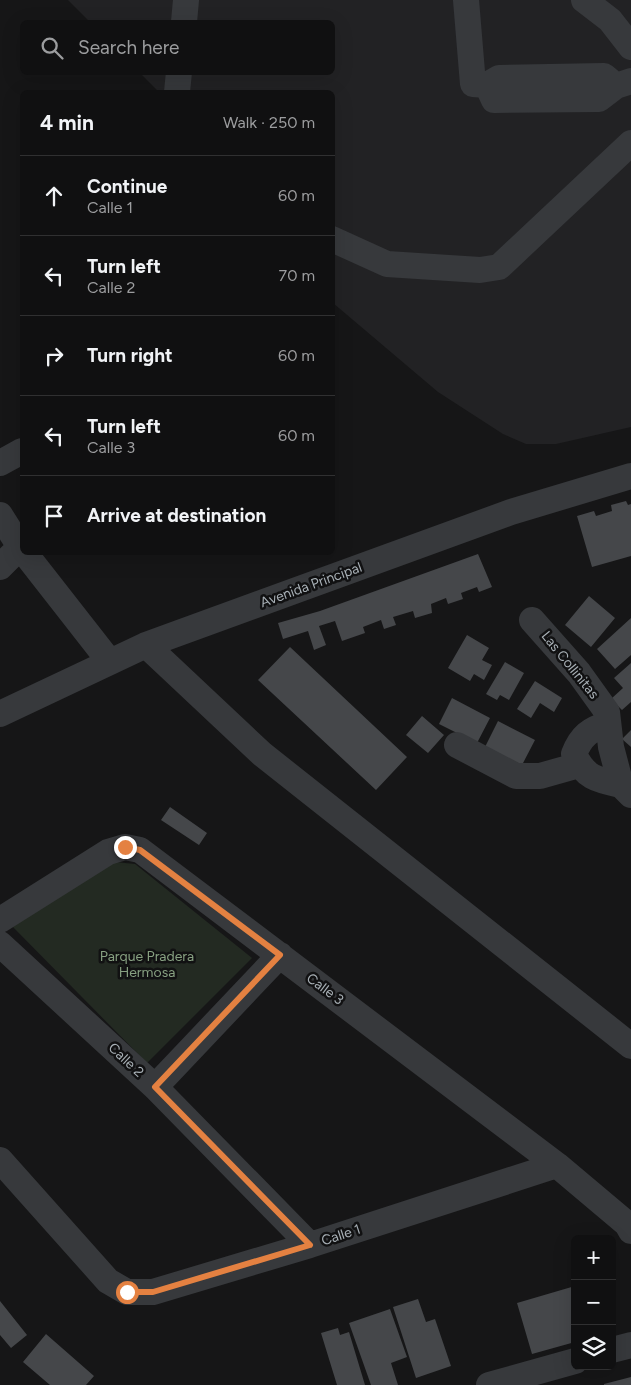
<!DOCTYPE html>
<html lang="en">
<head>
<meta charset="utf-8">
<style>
  body { margin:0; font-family:Figtree,sans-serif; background:#1e1e1f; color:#f1f3f6 }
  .controls { position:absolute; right:15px; bottom:15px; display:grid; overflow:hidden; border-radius:8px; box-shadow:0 5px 20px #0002 }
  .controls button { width:45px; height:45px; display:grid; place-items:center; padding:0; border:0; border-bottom:1px solid #303031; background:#101011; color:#f1f3f6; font:25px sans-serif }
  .stop { position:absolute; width:15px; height:15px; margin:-11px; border:4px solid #e48141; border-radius:50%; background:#fff }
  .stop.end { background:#e48141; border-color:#fff; box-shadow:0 1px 5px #0008 }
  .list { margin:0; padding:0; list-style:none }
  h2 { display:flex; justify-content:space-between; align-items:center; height:65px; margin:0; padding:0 20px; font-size:21px }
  h2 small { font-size:16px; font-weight:400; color:#9c9d9f }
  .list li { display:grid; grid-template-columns:32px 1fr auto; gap:15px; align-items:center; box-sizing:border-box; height:80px; padding:0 20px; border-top:1px solid #303031 }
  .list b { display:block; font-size:19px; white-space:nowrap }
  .list p { margin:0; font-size:16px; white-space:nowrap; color:#9c9d9f }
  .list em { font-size:16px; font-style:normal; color:#9c9d9f }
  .icon { flex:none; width:28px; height:28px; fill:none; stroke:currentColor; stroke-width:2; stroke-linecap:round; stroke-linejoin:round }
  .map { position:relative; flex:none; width:631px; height:1385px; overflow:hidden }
  .search { position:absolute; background:#101011; box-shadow:0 5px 20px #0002; left:20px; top:20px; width:315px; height:55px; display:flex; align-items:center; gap:12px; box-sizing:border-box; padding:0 18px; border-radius:8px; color:#9c9d9f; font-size:19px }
  .panel { position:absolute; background:#101011; box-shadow:0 5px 20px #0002; left:20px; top:90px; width:315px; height:465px; border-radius:8px }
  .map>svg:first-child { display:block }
  .built { fill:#222224 }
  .green { fill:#232a22 }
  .building { fill:#45474a }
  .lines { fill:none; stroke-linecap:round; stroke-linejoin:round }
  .minor { stroke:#37393c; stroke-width:26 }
  .route { stroke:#e48141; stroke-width:6 }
  .labels { text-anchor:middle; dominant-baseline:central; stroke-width:5; stroke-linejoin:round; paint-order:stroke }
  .street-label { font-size:14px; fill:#a8b0b6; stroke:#111112 }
  .park-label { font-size:14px; fill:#87a081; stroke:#111112 }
</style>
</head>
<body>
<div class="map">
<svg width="631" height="1385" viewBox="0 0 631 1385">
  <rect width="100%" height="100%" fill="#161617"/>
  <path class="built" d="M68,0h563v427l-75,17h-30l-23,-10 -65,-42 -105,-89 -1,-211h-173l-19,-19 192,-1v-50h-242z"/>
  <path class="green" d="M106,861l29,3 117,94 -105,105 -136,-138z"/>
  <path class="building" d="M626,501l2,4 3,-1v52l-39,11 -15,-51 17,-5 2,5 16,-5 -1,-6z
    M478,554l14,33 -13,5 -2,-5 -16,6 2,6 -15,5 -2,-6 -15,6 1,9 -17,5 -2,-7 -20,6 3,8 -12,4 -3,-9 -18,7 2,6 -23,8 -7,-20 -16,5 7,19 -12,5 -6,-19 -25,8 -5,-16 42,-12z
    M589,596l26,22 -24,29 -26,-22z
    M631,618v37l-16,14 -18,-20z
    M467,635l22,13 -7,12 10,5 -8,15 -10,-6 -4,7 -22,-13z
    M290,647l117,110 -31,33 -118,-110z
    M505,662l19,11 -15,27 -9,-5 -3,5 -11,-6z
    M631,663v39l-9,8 -11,-11 12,-11 -9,-10z
    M535,681l27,17 -8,14 -14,-9 -9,15 -14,-9z
    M452,698l38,20 -13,25 -38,-19z
    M422,716l22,19 -16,18 -22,-18z
    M498,721l37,19 -13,25 -37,-18z
    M631,730v17l-9,-8z
    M170,807l37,26 -8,12 -38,-25z
    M575,1286v56l-43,12 -15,-51z
    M418,1299l8,23 9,-3 16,47 -35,12 -23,-71z
    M0,1301l27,34 -16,13 -11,-13z
    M390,1309l17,48 -16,6 7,22h-27l-22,-62z
    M338,1328l2,7 9,-3 16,53h-28l-16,-52z
    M46,1334l48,42 -8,9h-36l-27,-23z
    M631,1377v8h-27v-1z"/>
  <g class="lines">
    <path class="minor" d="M466,0l7,84 14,1 12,-7 105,-2 12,10
      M584,0l26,20 21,27
      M184,22l2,-22
      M487,85l7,15 105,-1 17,-13 15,-5
      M177,92l2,-20
      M332,239l55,25 93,6 19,-3 132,-124
      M0,463l22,-12
      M0,515l22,35
      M24,552l86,110
      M0,567l20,-20
      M532,620l47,53 28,39 4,35 10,38 10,10
      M146,645l116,109 369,292
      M0,714l146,-69 365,-133 120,-36
      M608,724c-18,5 -27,12 -34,30 11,24 23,26 47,31
      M457,745l59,31h24l39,-11
      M0,920l108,-68 17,-5 15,3 417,315 70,59 4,7
      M0,944l155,143 155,158
      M155,1087l125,-132
      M0,1160l108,121 19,11h26l157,-47 247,-80
      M612,1350l19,-5
      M489,1385l86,-24"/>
  </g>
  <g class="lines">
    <path class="route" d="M125,847l15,3 140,105 -125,132 155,158 -157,47h-26"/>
  </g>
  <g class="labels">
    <g class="street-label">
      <text transform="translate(311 585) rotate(-20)">Avenida Principal</text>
      <text transform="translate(570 665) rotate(51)">Las Collinitas</text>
      <text transform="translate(325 989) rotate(37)">Calle 3</text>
      <text transform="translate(126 1060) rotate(43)">Calle 2</text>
      <text transform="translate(341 1235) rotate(-18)">Calle 1</text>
    </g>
    <g class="park-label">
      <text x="147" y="956">Parque Pradera<tspan x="147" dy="16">Hermosa</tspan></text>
    </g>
  </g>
</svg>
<div class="controls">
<button>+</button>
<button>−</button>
<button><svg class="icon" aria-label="layers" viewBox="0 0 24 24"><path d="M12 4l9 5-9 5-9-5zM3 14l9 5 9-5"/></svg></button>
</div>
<div class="stop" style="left:127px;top:1292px"></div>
<div class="stop end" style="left:125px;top:847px"></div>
<div class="search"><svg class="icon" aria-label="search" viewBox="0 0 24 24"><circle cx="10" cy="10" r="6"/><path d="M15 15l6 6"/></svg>Search here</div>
<section class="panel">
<h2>4 min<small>Walk · 250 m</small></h2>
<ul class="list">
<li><svg class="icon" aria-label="ahead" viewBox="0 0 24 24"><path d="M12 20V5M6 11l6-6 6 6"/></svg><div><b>Continue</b><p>Calle 1</p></div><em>60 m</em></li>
<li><svg class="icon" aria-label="left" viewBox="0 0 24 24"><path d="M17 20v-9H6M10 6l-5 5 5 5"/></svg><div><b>Turn left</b><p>Calle 2</p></div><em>70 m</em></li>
<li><svg class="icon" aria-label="right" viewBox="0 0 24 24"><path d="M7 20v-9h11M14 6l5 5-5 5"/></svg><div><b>Turn right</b></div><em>60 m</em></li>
<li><svg class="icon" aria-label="left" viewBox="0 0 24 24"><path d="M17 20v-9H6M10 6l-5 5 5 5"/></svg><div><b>Turn left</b><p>Calle 3</p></div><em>60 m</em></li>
<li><svg class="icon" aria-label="arrive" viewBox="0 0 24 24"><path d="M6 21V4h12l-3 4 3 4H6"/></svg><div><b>Arrive at destination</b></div></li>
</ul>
</section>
</div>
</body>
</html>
